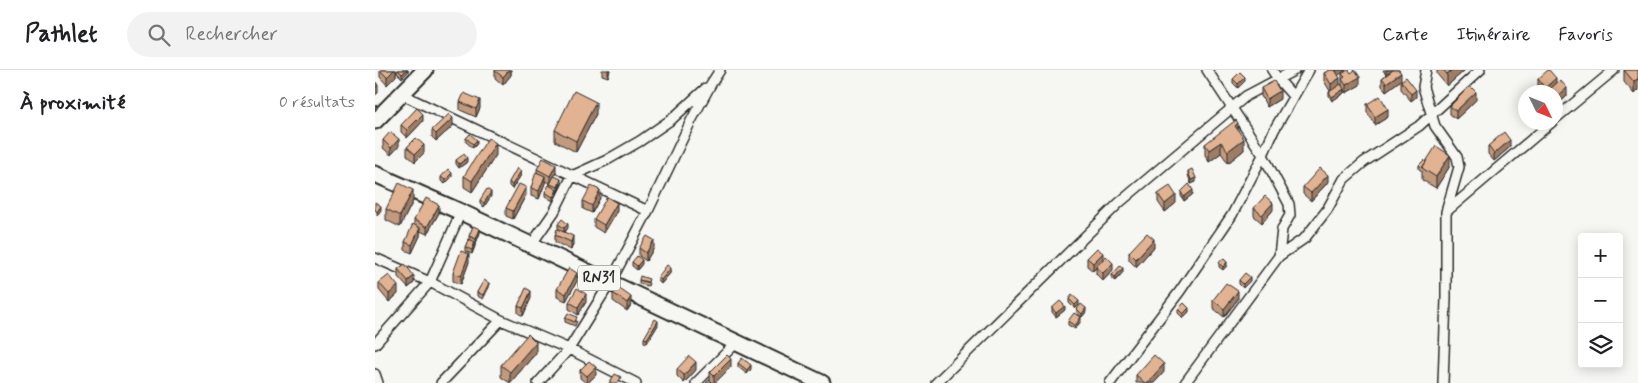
<!DOCTYPE html>
<html lang="fr">
<head>
<meta charset="utf-8">
<style>
  body { margin:0; font-family:Mynerve,sans-serif; background:#f2f2f2; color:#202124 }
  .controls { position:absolute; right:15px; bottom:15px; display:grid; overflow:hidden; border-radius:5px; box-shadow:0 2px 12px #0003 }
  .controls button { width:45px; height:45px; display:grid; place-items:center; padding:0; border:0; border-bottom:1px solid #e0e0e0; background:#fff; color:#202124; font:25px sans-serif }
  .compass { position:absolute; left:1143px; top:15px; width:45px; height:45px; border-radius:50%; background:#fff; box-shadow:0 2px 12px #0003; rotate:133deg }
  .list { margin:0; padding:0; list-style:none }
  h2 { display:flex; justify-content:space-between; align-items:center; height:65px; margin:0; padding:0 20px; font-size:21px }
  h2 small { font-size:16px; font-weight:400; color:#757577 }
  .icon { flex:none; width:28px; height:28px; fill:none; stroke:currentColor; stroke-width:2; stroke-linecap:round; stroke-linejoin:round }
  .map { position:relative; flex:none; width:1263px; height:313px; overflow:hidden }
  header { display:flex; align-items:center; gap:30px; box-sizing:border-box; height:70px; padding:0 25px; background:#fff; border-bottom:1px solid #e0e0e0 }
  header strong { font-size:24px }
  nav { display:flex; gap:28px; margin-inline-start:auto; font-size:18px }
  .search { width:350px; height:45px; background:#f2f2f2; display:flex; align-items:center; gap:12px; box-sizing:border-box; padding:0 18px; border-radius:28px; color:#757577; font-size:19px }
  main { display:flex }
  aside { flex:1; background:#fff }
  .map>svg:first-child { display:block }
  .lines { fill:none; stroke-linecap:round; stroke-linejoin:round }
  .minor-casing { stroke:#2b2b2b; stroke-width:12 }
  .primary-casing { stroke:#2b2b2b; stroke-width:19 }
  .minor { stroke:#f6f6f2; stroke-width:9 }
  .primary { stroke:#f6f6f2; stroke-width:15 }
  .wall { fill:#c29a7e; stroke:#2b2b2b }
  .shaded-wall { fill:#9e7d66; stroke:#2b2b2b }
  .building { fill:#e1b392; stroke:#2b2b2b }
  .labels { text-anchor:middle; dominant-baseline:central; stroke-width:4.5; stroke-linejoin:round; paint-order:stroke }
  .shield { fill:#f6f6f2; stroke:#686867; stroke-width:1 }
  .shield-label { font-size:15px; font-weight:bold; fill:#2b2b2b }
</style>
</head>
<body>
<header>
<strong>Pathlet</strong>
<div class="search"><svg class="icon" aria-label="search" viewBox="0 0 24 24"><circle cx="10" cy="10" r="6"/><path d="M15 15l6 6"/></svg>Rechercher</div>
<nav><a>Carte</a><a>Itinéraire</a><a>Favoris</a></nav>
</header>
<main>
<aside>
<h2>À proximité<small>0 résultats</small></h2>
<ul class="list">
</ul>
</aside>
<div class="map">
<svg width="1263" height="313" viewBox="0 0 1263 313">
  <rect width="100%" height="100%" fill="#f6f6f2"/>
  <filter id="ink" filterUnits="userSpaceOnUse"><feTurbulence type="fractalNoise" baseFrequency=".02" numOctaves="2"/><feDisplacementMap in="SourceGraphic" scale="10" xChannelSelector="R" yChannelSelector="G"/><feConvolveMatrix kernelMatrix="1 2 1 2 8 2 1 2 1" color-interpolation-filters="sRGB"/></filter>
  <g filter="url(#ink)">
    <g class="lines">
      <g class="minor-casing">
        <path id="minor" d="M832,0l56,85 26,49 1,11 -8,14 -3,27
          M897,0l6,9 15,17
          M1051,0l-3,17 12,39 22,31 2,10 -13,45v87l-3,84
          M26,24l247,117
          M1180,49l59,-49
          M1072,141l105,-89
          M156,175l23,-33 18,-36 35,-16 33,-19 32,-22 34,-31
          M0,188l55,24 71,38 68,29 67,34
          M0,274l55,-62 31,-70
          M0,304l3,9
          M66,313l60,-63
          M163,313l31,-34 41,-66 38,-72 43,-90 20,-37 9,-14
          M321,313l40,-40
          M561,313l183,-180 127,-107 49,-26
          M735,313l70,-92 52,-76 31,-60 11,-25 35,-60
          M810,313l94,-127 26,-18 22,-28 17,-31 20,-17 55,-36 61,-56"/>
      </g>
      <g class="primary-casing">
        <path id="primary" d="M0,51l50,-51
          M0,104l86,38 361,171"/>
      </g>
      <use href="#minor" class="minor"/>
      <use href="#primary" class="primary"/>
    </g>
    <path class="wall" d="M5,0h16v6l-9,9 -7,-8z
      M22,0h11v2l-6,6 -5,-5z
      M136,0v5l-8,10 -8,-7v-7z
      M227,0h8l-2,7 -6,-2z
      M955,0h16l-8,5 2,10 2,1v-12l18,11 -14,8 -2,-3v3l-12,8 -3,-5v-4l1,-1 -6,-10v-8z
      M1008,0h16l2,10 -15,11 -4,-5v-8l4,-3z
      M1062,0h28l-18,16 -10,-12z
      M1249,0h14l-4,24 -10,-12z
      M858,9l12,2 -7,7 -5,-5z
      M1163,9l18,4 11,13 -11,10 -1,-14h-13l-4,-5z
      M1026,11l15,16 -5,4 -10,-12z
      M886,18l19,11 -13,8 -6,-11z
      M1101,30l-20,19 -6,-5v-8z
      M85,32l20,6 -4,9 -16,-7z
      M992,34l21,13 -13,8 -8,-13z
      M221,44l-20,38 -21,-11v-11z
      M48,51l-16,17 -6,-6v-7z
      M78,56l-17,15 -4,-4v-7z
      M863,61l6,19 -16,13 -7,-10 -12,9 -4,-7v-11z
      M91,68l11,6 -4,4 -7,-6z
      M8,70l16,6 -8,9 -8,-7z
      M1113,76l22,1 -16,14 -6,-7z
      M32,77l17,6 -9,9 -8,-7z
      M121,85l-24,37 -8,-5v-11z
      M81,90l11,2 -8,6 -3,-4z
      M1051,92l24,4 -14,22 -14,-8v-9l-3,-2v-4z
      M162,99l19,4 -2,3 7,7 -3,8h-1v3l-4,7 -8,-5v-4l5,-6v-2l3,-5 -3,5 -5,-3v2l-6,16 -8,-3v-8l6,-15z
      M813,101l8,11 -5,2 -3,-9z
      M146,105l-9,14 -3,-3v-4z
      M66,107h11l-7,7 -4,-3z
      M953,112l-17,19 -8,-7v-7z
      M806,122l12,2 -9,7 -3,-5z
      M783,124l18,9 -11,9 -7,-10z
      M151,125l-13,24 -7,-3v-8z
      M116,126l-7,11 -4,-3v-4z
      M225,128l-8,15 -9,-4v-8z
      M38,131l-13,26 -14,-7v-11z
      M879,138l19,2 -11,13 -8,-7z
      M242,141l-13,22 -10,-6v-8z
      M64,143l-12,21 -7,-3v5l-8,17 -7,-3v-8l9,-17v-5z
      M183,154l10,4 -3,4 8,12 -2,6 -16,-8v-7l8,-3 -5,-4z
      M105,163l-4,10 -1,-1v4l-3,8 -7,-3v-4l4,-8v-3z
      M779,177l-18,20 -7,-7v-8z
      M264,178h15l-8,13 -7,-5z
      M712,188l16,1 10,11 -10,11 -7,-7v-6l-3,3 -6,-5z
      M94,192l-8,22 -8,-3v-8z
      M257,192l10,2 -5,6 -5,-4z
      M844,193l8,3 -4,4 -4,-3z
      M23,199l16,14 -6,5 -10,-11z
      M296,202l-10,12 -3,-3v-4z
      M748,202l-8,9 -3,-2v-4z
      M264,210l10,3 -1,3 -9,-2z
      M864,210l11,1 -7,7 -4,-4z
      M202,211l-11,20 -9,-4v-8z
      M4,213l19,11 -9,8 -10,-12z
      M114,217l-6,12 -6,-3v-4z
      M238,223l18,12 -4,6 -14,-10z
      M156,228l-8,18 -5,-3v-7z
      M694,229l10,6 -4,4 -6,-6z
      M863,229l-14,18 -11,-9v-8z
      M194,232h17l-8,13 -9,-6z
      M677,238l13,2 -9,7 -4,-5z
      M702,239l9,3 -4,5 -5,-4z
      M803,239l11,3 -6,6 -5,-5z
      M190,248l12,3 -2,5 -10,-4z
      M693,251h13l-6,8 -7,-4z
      M283,255l-11,18 -3,-1v-4z
      M161,283l-26,30 -9,-6v-12z
      M363,293l13,6 -4,5 -9,-7z
      M356,297l-16,16h-2l-3,-3v-8z
      M302,299l19,1 -12,13 -7,-7z
      M205,300l16,5 -8,8h-2l-6,-5z
      M789,302l-10,11h-18v-8z"/>
    <path class="shaded-wall" d="M19,0h2v6l-9,9v-8z
      M32,0h1v2l-6,6v-4z
      M134,0h2v5l-8,10v-8z
      M233,0h2l-2,7z
      M961,0h10l-10,7z
      M1011,0h8l-8,5z
      M1077,0h13l-18,16v-12z
      M1026,3v7l-15,11v-8z
      M870,7v4l-7,7v-4z
      M985,7v8l-14,8v-8z
      M965,8v8l-9,6v-8z
      M1181,8v7l-7,5 -1,2h-3v-4z
      M1263,8v12l-4,4v-12z
      M3,15v8l-3,2v-7z
      M1192,18v8l-11,10v-8z
      M969,19v4l-12,8v-4z
      M1041,20v7l-5,4v-7z
      M905,21v8l-13,8v-8z
      M1101,22v8l-20,19v-8z
      M105,30v8l-4,9v-8z
      M221,32v12l-20,38v-11z
      M2,35v4l-2,2v-4z
      M1013,39v8l-13,8v-8z
      M48,44v7l-16,17v-8z
      M78,48v8l-17,15v-7z
      M863,53v12l-3,-9z
      M24,69v7l-8,9v-7z
      M869,69v11l-16,13v-12z
      M102,70v4l-4,4v-4z
      M1135,70v7l-16,14v-7z
      M846,72v11l-12,9v-12z
      M121,73v12l-24,37v-11z
      M49,75v8l-9,9v-8z
      M1075,85v11l-14,22v-11z
      M92,88v4l-8,6v-4z
      M181,95v8l-6,11v-8z
      M146,101v4l-9,14v-4z
      M77,103v4l-7,7v-4z
      M953,105v7l-17,19v-8z
      M170,106v7l-6,16v-8z
      M821,108v4l-5,2v-4z
      M186,109v4l-3,8v-4z
      M151,117v8l-13,24v-8z
      M38,120v11l-13,26v-11z
      M182,120v4l-4,7v-4z
      M225,120v8l-8,15v-7z
      M818,120v4l-9,7v-4z
      M116,122v4l-7,11v-4z
      M801,125v8l-11,9v-8z
      M242,133v8l-13,22v-8z
      M898,133v7l-11,13v-8z
      M64,135v8l-12,21v-7z
      M6,136v4l-4,6v-4z
      M193,154v4l-4,4v-4z
      M45,158v8l-8,17v-8z
      M105,159v4l-4,10v-4z
      M198,166v8l-2,6v-8z
      M779,169v8l-18,20v-8z
      M279,170v8l-8,13v-8z
      M100,172v4l-3,8v-4z
      M728,183v8l-7,6v1l-3,3v-8z
      M94,184v8l-8,22v-8z
      M267,190v4l-5,6v-4z
      M852,192v4l-4,4v-3z
      M738,193v7l-10,11v-8z
      M296,198v4l-10,12v-4z
      M748,198v4l-8,9v-4z
      M202,203v8l-11,20v-7z
      M39,206v7l-6,5v-7z
      M875,207v4l-7,7v-4z
      M114,213v4l-6,12v-4z
      M23,216v8l-9,8v-8z
      M156,221v7l-8,18v-8z
      M863,221v8l-14,18v-8z
      M211,224v8l-8,13v-8z
      M256,227v8l-4,6v-8z
      M704,231v4l-4,4v-4z
      M690,236v4l-9,7v-4z
      M711,238v4l-4,5v-3z
      M814,238v4l-6,6v-4z
      M706,247v4l-6,8v-3z
      M283,251v4l-11,18v-4z
      M161,272v11l-26,30v-11z
      M356,289v8l-16,16h-1v-7z
      M321,292v8l-12,13v-8z
      M789,294v8l-10,11h-7z
      M376,295v4l-4,5v-4z
      M221,297v8l-8,8h-1v-7z"/>
    <path class="building" d="M5,0h14l-7,7z
      M23,0h9l-5,4z
      M120,0h14l-6,7 -8,-6z
      M955,0h5l5,8 -9,6 -7,-11z
      M973,0h1l2,3 4,-3 5,7 -14,8 -4,-6 3,-2 -3,-3z
      M1018,0h6l2,3 -15,10 -4,-5z
      M1068,0h9l-5,4z
      M1173,0h1l7,8 -11,10 -7,-9z
      M1249,0h14v8l-4,4z
      M865,2l5,5 -7,7 -5,-5z
      M1031,7l10,13 -5,4 -10,-13z
      M1185,10l7,8 -11,10 -1,-6h-4l-2,-2z
      M0,11l3,4 -3,3z
      M899,11l6,10 -13,8 -6,-11z
      M966,14l3,5 -12,8 -3,-5z
      M1095,16l6,6 -20,19 -6,-5z
      M199,21l22,11 -20,39 -21,-11z
      M89,23l16,7 -4,9 -16,-7z
      M1005,26l8,13 -13,8 -8,-13z
      M42,38l6,6 -16,16 -6,-5z
      M74,44l4,4 -17,16 -4,-4z
      M861,50l2,3 -3,3 9,13 -16,12 -7,-9 -12,8 -4,-6z
      M15,62l9,7 -8,9 -8,-8z
      M1129,62l6,8 -16,14 -6,-8z
      M95,64l7,6 -4,4 -7,-6z
      M41,68l8,7 -9,9 -8,-7z
      M113,68l8,5 -24,38 -8,-5z
      M1061,76l14,9 -14,22 -14,-9z
      M89,84l3,4 -8,6 -3,-4z
      M168,88l13,7 -6,11 -13,-7z
      M1049,90l2,2 -4,6 -3,-3z
      M142,98l4,3 -9,14 -3,-3z
      M945,98l8,7 -17,18 -8,-6z
      M73,99l4,4 -7,7 -4,-3z
      M817,99l4,9 -5,2 -3,-9z
      M161,102l9,4 -6,15 -8,-3z
      M179,106l7,3 -3,8 -8,-3z
      M24,113l14,7 -13,26 -14,-7z
      M144,114l7,3 -13,24 -7,-3z
      M814,114l4,6 -9,7 -3,-5z
      M174,115l8,5 -4,7 -8,-5z
      M216,116l9,4 -8,16 -9,-5z
      M795,116l6,9 -11,9 -7,-10z
      M112,119l4,3 -7,11 -4,-3z
      M890,126l8,7 -11,12 -8,-7z
      M232,127l10,6 -13,22 -10,-6z
      M51,128l13,7 -12,22 -13,-7z
      M0,132l6,4 -4,6 -2,-2z
      M187,149l6,5 -4,4 -6,-4z
      M38,154l7,4 -8,17 -7,-3z
      M98,156l7,3 -4,10 -7,-3z
      M182,159l16,7 -2,6 -16,-7z
      M772,163l7,6 -18,20 -7,-7z
      M272,166l7,4 -8,13 -7,-5z
      M94,169l6,3 -3,8 -7,-3z
      M722,178l6,5 -10,10 -6,-5z
      M86,181l8,3 -8,22 -8,-3z
      M262,186l5,4 -5,6 -5,-4z
      M731,186l7,7 -10,10 -7,-6z
      M848,188l4,4 -4,5 -4,-4z
      M30,194l9,12 -6,5 -10,-12z
      M292,195l4,3 -10,12 -3,-3z
      M745,196l3,2 -8,9 -3,-2z
      M194,198l8,5 -11,21 -9,-5z
      M870,203l5,4 -7,7 -4,-4z
      M14,205l9,11 -9,8 -10,-11z
      M265,206l9,3 -1,3 -9,-2z
      M109,210l5,3 -6,12 -6,-3z
      M851,213l12,8 -14,18 -11,-9z
      M242,217l14,10 -4,6 -14,-10z
      M151,218l5,3 -8,17 -5,-2z
      M202,218l9,6 -8,13 -9,-5z
      M697,225l7,6 -4,4 -6,-6z
      M685,231l5,5 -9,7 -4,-5z
      M809,233l5,5 -6,6 -5,-5z
      M706,234l5,4 -4,6 -5,-5z
      M193,243l9,4 -2,5 -10,-4z
      M699,243l7,4 -6,9 -7,-5z
      M280,249l3,2 -11,18 -3,-1z
      M153,264l8,8 -26,30 -9,-7z
      M352,285l4,4 -17,17 -4,-4z
      M779,285l10,9 -17,19h-2l-9,-8z
      M314,286l7,6 -12,13 -7,-6z
      M367,288l9,7 -4,5 -9,-7z
      M214,291l7,6 -9,9 -7,-6z
      M240,304l6,3 -3,6h-9z
      M334,310l4,3h-7z"/>
  </g>
  <g class="labels">
    <rect class="shield" x="203" y="195.5" width="42" height="25" rx="4"/>
    <g class="shield-label">
      <text x="224" y="208">RN31</text>
    </g>
  </g>
</svg>
<div class="controls">
<button>+</button>
<button>−</button>
<button><svg class="icon" aria-label="layers" viewBox="0 0 24 24"><path d="M12 4l9 5-9 5-9-5zM3 14l9 5 9-5"/></svg></button>
</div>
<svg class="compass" viewBox="-18 -18 36 36"><path d="M0-13l5 13h-10z" fill="#e53935"/><path d="M0 13l5-13h-10z" fill="#757577"/></svg>
</div>
</main>
</body>
</html>
